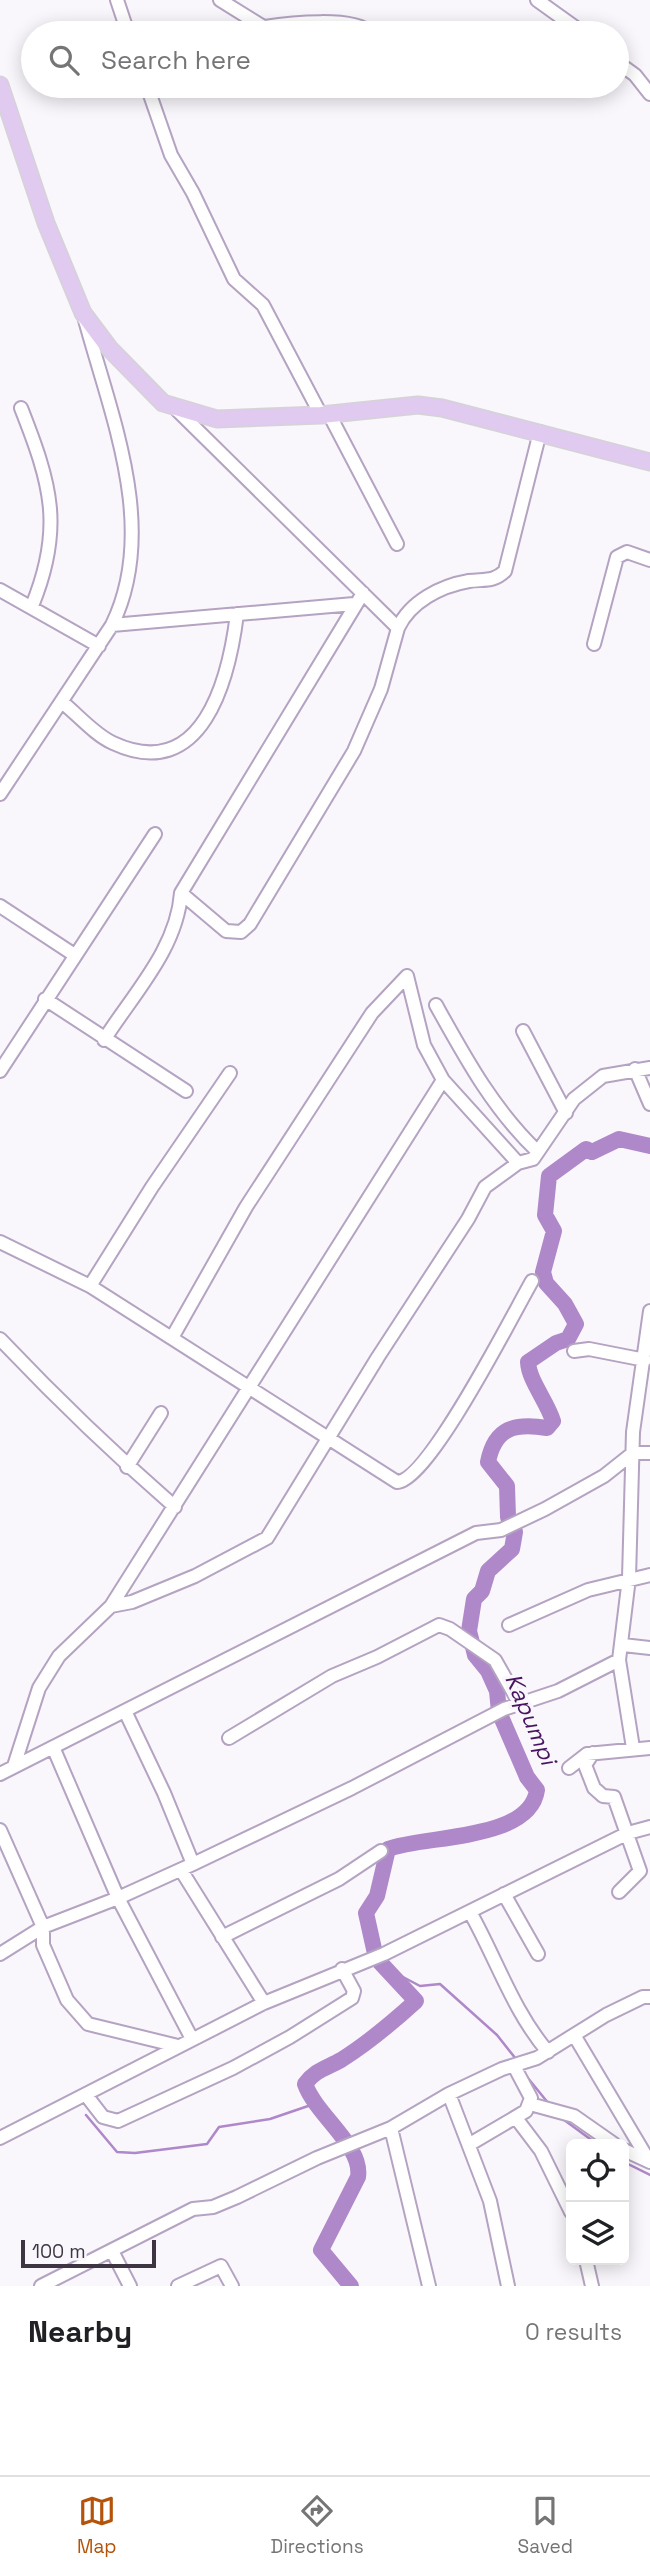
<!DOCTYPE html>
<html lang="en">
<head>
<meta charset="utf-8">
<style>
  body { margin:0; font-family:"Space Grotesk",sans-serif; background:#f2f2f2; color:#202124 }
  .controls { position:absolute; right:21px; bottom:21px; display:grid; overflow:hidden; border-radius:10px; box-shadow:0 4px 18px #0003 }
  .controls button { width:63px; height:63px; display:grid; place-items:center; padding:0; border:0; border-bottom:2px solid #e0e0e0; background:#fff; color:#202124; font:35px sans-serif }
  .scale { position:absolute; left:21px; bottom:18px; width:135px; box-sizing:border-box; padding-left:7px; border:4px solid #3d3642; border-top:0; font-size:19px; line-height:24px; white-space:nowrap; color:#3d3642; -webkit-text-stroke:5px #f9f6fc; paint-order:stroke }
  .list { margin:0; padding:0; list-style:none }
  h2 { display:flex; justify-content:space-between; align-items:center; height:91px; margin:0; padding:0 28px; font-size:30px }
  h2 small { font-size:23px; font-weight:400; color:#757577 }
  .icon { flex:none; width:38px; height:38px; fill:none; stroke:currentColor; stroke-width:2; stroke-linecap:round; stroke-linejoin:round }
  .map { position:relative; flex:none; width:650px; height:2286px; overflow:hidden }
  .search { position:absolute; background:#fff; box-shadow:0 4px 18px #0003; left:21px; right:21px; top:21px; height:77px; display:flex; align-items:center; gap:18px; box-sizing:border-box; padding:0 24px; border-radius:38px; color:#757577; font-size:26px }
  .sheet { height:189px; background:#fff }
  nav { display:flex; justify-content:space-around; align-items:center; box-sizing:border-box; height:98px; border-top:2px solid #e0e0e0; background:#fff; font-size:19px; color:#757577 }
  nav a { display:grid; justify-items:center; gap:4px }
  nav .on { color:#b45309 }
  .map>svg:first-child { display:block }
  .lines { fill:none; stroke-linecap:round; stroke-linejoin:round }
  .stream { stroke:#ae88c8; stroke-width:2.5 }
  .river { stroke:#ae88c8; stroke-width:16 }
  .minor-casing { stroke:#b4a3c1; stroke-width:16 }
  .major-casing { stroke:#d4d3d5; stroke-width:19 }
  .minor { stroke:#fff; stroke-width:12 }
  .major { stroke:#e0caef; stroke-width:16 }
  .labels { text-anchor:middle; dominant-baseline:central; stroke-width:7; stroke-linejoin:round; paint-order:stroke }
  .water-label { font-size:23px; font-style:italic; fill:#471461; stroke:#f9f6fc }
</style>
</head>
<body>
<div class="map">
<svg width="650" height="2286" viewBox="0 0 650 2286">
  <rect width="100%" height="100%" fill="#f9f6fc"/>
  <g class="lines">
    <path class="stream" d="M384,1967l36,19 20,-2 57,51 19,24
      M527,2077l22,27
      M86,2115l31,37 18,1 72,-9 12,-17 51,-8 44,-15
      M560,2117l37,27
      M624,2162l26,13"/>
    <path class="river" d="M351,2286l-30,-36 37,-73c5,-31 -42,-62 -53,-93 10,-14 22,-16 36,-24 27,-17 52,-38 75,-59l-40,-43 -10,-45 11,-17 11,-47c38,-14 142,-8 149,-59l-10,-13 -28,-65 -2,-21 -9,-20 -13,-16 -6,-24 5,-32 8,-8 6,-20 24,-22 3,-17 -7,-15 -1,-31 -19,-24c7,-35 27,-39 59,-34l6,-7c-6,-20 -24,-40 -25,-59l28,-19 12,-4 8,-15 -11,-20 -19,-21 -3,-11 11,-41 -9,-16 4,-39 37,-27 6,3 27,-13 31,7"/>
    <g class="minor-casing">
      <path id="minor" d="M117,0l11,33
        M220,0l50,31
        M537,0l46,33
        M265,27c24,-4 90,-11 105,6
        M617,62l18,13 15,19
        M147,86l24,69 22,38 41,86 29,26 58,110
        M21,408c30,76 43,120 11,198
        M177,410l221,218 -17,61 -27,62 -104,173 -9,8 -15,-1 -45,-38
        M329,414l68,130
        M0,590l99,56
        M112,625l242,-21
        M398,628c12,-26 42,-42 71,-47 15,-2 25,1 36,-10l35,-139
        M594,644l23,-87 10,-5 23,8
        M62,702c16,13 33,33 51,41 90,42 116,-65 124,-129
        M0,794l112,-169c47,-96 -1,-209 -27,-305
        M0,906l73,48
        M407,976l17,69 19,35 75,83
        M45,999l141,92
        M436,1005c30,54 57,104 102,147
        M523,1031l43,82
        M104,1040c29,-46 73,-91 77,-147l182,-300
        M635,1069l15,35
        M0,1071l155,-237
        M0,1242l90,44 307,196c32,-1 116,-168 135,-201
        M90,1286l62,-99 78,-114
        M173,1336l73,-129 126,-194 35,-37
        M0,1339c56,59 113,114 175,168
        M574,1351l15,-2 56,11
        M127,1467l34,-54
        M111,1606l21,-4 63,-26 72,-38 111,-181 90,-138 17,-32 33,-24 15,-4 41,-60 29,-23 47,-8
        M509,1625l79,-35 62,-15
        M623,1645l27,3
        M125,1711l39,82 29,71
        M229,1738l103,-62 45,-19 62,-32 11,4 45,31 26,46
        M53,1747l65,151 74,141
        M633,1748l-14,-88 10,-82 4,-146 17,-121
        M593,1753l-8,12 9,23 9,8 11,1 26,74 -21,21
        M14,1766l25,-78 20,-32 52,-50 332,-526
        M569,1768l18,-14 63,-6
        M0,1774l476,-241 25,-3 44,-21 59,-33 29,-23h17
        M0,1830l43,97v18l24,55 21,24 90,22
        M181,1870l83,133
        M504,1894l34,60
        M470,1912c26,46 43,99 78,140
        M222,1937l117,-58 42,-28
        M0,1954l43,-27 75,-29 75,-34 159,-76 152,-79 54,-18 61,-31
        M574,2035l75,126
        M449,2094l41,107 18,85
        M86,2095l17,22 15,4 115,-53 57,-31 62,-39 2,-7 -12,-22
        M530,2104l44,12 40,28
        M516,2118l25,33 30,61
        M391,2128l38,158
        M0,2138l264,-135 120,-49 244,-121 22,-6
        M470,2144l56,-33 5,-13 -17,-32
        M624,2150l26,12
        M112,2251l18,35
        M586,2260l6,26
        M41,2286l152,-77 20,-2 24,-10 80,-39 74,-30 58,-34 53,-25 35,-11 69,-43 37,-18h7
        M178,2286l43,-20 11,20"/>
    </g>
    <g class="major-casing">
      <path id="major" d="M0,85l46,138 37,90 27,36 53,54 54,16 104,-4 97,-10 24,3 208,54"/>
    </g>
    <use href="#minor" class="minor"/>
    <use href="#major" class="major"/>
  </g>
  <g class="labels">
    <g class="water-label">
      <text transform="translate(531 1719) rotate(67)">Kapumpi</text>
    </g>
  </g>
</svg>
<div class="controls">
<button><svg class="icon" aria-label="locate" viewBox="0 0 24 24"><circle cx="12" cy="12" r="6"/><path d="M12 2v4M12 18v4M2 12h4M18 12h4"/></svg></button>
<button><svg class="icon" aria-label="layers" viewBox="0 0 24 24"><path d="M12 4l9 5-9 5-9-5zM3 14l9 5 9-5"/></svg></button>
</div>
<div class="scale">100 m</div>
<div class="search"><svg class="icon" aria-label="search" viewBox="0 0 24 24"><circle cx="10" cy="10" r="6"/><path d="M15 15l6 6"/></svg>Search here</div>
</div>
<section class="sheet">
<h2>Nearby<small>0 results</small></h2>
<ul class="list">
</ul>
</section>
<nav>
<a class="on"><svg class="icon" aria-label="map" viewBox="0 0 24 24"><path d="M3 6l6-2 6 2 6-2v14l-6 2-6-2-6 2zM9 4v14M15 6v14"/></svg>Map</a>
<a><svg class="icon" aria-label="directions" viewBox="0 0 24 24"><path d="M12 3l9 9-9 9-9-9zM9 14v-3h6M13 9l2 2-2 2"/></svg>Directions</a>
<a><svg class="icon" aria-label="saved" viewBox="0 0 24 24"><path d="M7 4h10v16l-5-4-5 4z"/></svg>Saved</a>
</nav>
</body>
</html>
